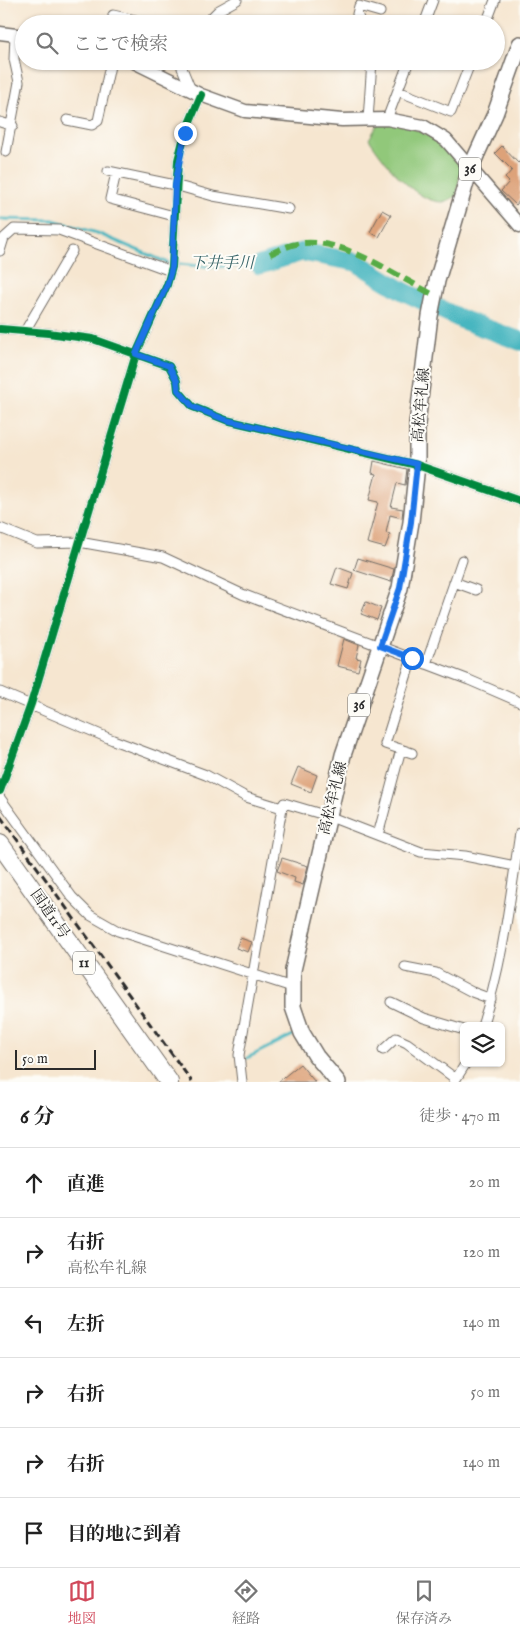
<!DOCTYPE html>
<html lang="ja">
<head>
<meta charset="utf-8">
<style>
  body { margin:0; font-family:"IM FELL English","Noto Serif JP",serif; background:#f2f2f2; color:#222 }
  .controls { position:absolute; right:15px; bottom:15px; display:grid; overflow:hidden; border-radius:8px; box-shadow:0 1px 4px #0004 }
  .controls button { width:45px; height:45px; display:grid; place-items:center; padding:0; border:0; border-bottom:1px solid #e0e0e0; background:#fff; color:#222; font:25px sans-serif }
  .scale { position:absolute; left:15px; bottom:12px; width:81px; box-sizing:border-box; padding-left:5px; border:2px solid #2b2b2b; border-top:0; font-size:14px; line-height:18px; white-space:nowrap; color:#2b2b2b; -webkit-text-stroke:4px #fdfcf7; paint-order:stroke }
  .stop { position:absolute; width:15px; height:15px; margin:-11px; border:4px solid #1a73e8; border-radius:50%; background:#fff }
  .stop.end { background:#1a73e8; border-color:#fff; box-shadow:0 1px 5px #0008 }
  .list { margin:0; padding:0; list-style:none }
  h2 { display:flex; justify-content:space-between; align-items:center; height:65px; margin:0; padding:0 20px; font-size:21px }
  h2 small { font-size:16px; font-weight:400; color:#767676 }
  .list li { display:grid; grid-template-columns:32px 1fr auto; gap:15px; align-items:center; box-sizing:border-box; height:70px; padding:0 20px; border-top:1px solid #e0e0e0 }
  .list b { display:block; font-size:19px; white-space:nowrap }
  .list p { margin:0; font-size:16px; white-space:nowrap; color:#767676 }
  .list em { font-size:16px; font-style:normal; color:#767676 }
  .icon { flex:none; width:28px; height:28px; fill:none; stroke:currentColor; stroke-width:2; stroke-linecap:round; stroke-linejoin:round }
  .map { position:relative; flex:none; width:520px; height:1082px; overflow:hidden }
  .search { position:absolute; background:#fff; box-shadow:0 1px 4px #0004; left:15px; right:15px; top:15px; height:55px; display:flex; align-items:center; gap:12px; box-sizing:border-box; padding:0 18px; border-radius:28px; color:#767676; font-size:19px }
  .sheet { height:485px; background:#fff }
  nav { display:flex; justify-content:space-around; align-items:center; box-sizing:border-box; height:70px; border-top:1px solid #e0e0e0; background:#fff; font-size:14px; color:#767676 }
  nav a { display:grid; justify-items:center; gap:2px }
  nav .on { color:#d1495b }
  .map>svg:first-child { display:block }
  .green { fill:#91c87a; stroke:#5e7a52 }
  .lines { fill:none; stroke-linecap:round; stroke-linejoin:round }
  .stream { stroke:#47b6c0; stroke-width:3 }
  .river { stroke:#47b6c0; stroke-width:19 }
  .building { fill:#dda279 }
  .street-casing { stroke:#726c65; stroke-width:11 }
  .secondary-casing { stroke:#726c65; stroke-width:15 }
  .primary-casing { stroke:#726c65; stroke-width:18 }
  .highway-casing { stroke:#726c65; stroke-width:20 }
  .street { stroke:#fff; stroke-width:9 }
  .secondary { stroke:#fff; stroke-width:12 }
  .primary { stroke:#fff; stroke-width:15 }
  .highway { stroke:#fff; stroke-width:18 }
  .rail { stroke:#2b2b2b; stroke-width:3; stroke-dasharray:8 4; stroke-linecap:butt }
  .quiet { stroke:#54ab44; stroke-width:6; stroke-dasharray:12 6; stroke-linecap:butt }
  .cycleway-casing { stroke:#fdfcf7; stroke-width:11 }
  .cycleway { stroke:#00873e; stroke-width:8 }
  .route { stroke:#1a73e8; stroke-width:6 }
  .labels { text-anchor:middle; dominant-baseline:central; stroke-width:4; stroke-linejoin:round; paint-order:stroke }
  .shield { fill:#fdfcf7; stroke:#6a6a68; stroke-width:1 }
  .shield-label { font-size:14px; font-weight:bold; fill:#2b2b2b }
  .street-label { font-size:15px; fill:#2b2b2b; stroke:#fdfcf7 }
  .water-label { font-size:16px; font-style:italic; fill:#366367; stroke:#fdfcf7 }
</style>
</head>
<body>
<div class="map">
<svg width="520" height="1082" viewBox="0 0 520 1082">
  <rect width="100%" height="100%" fill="#fdfcf7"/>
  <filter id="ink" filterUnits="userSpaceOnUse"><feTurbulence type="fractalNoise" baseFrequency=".02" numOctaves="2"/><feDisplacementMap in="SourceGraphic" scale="10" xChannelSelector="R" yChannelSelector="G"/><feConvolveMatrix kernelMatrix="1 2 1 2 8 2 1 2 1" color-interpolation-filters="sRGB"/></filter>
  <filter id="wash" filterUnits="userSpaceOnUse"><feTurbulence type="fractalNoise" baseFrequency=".0096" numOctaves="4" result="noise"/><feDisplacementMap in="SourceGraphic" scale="20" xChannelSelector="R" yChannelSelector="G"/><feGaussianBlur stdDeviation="1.12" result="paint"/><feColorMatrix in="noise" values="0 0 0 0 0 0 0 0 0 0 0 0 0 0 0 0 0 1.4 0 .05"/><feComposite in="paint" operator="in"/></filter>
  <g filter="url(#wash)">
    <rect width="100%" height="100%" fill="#f6e6d0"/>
    <path class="green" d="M380,121l19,1 46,21 16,23 -4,30c-5,2 -11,6 -15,6 -28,0 -60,-43 -73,-63z"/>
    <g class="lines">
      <path class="stream" d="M0,219l53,1 44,13 71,30 44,4 48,-2
        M247,1058l50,-25"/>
      <path class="river" d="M260,265l42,-13 54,10 47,29 60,29 57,21"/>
    </g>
    <g id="blocks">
      <path class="building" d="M502,146l16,17 2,-2v39l-4,5 -15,-14 8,-9 -4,-4 7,-8 -17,-17z
        M382,210l9,5 -12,22 -9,-5z
        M374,461l33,8 -2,16 -8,-2 -6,24 12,2 -1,9 -12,-3 -4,18 4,2 -5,13 -18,-5 11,-41 -9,-2 7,-26 -4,-1z
        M358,558l36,11 -3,13 -37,-12z
        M337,567l16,6 -5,16 -17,-5z
        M366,602l15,6 -4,12 -16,-6z
        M344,639l15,6 -3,13 5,1 -3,12 -21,-5z
        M298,767l19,8 -6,17 -20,-8z
        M282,858l26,8 -5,19 -9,-3 1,-4 -18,-7z
        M240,938l12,4 -4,10 -12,-4z
        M300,1064l15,18h-37z"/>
    </g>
  </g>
  <g filter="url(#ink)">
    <use href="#blocks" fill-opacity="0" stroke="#726c65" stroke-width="1"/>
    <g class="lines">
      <g class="street-casing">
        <path id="street" d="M113,15l32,7 -1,2
          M205,24l14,-14 18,-10
          M361,24l-4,-10 2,-8 21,6
          M424,24l9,-24
          M486,24l9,-24
          M184,61l-2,7 9,22
          M398,91l53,21 20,-51
          M387,119l22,-58
          M67,120l25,5 6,-4 13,-60
          M368,120l4,-59
          M0,122l13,4
          M6,152l13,-70 -5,-23 1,-24
          M108,171l67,14 38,11 76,13
          M116,173l-6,26 64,17
          M0,251l4,-13 10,-9 45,1 112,41
          M0,329l48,4 45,6 76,27 8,15 1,9 15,17 33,13 191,45 103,36
          M25,331l47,-80
          M0,528l37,15 42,-1 84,15 79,37 227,86 51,22
          M454,582l22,8
          M412,658l-27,86 27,9
          M426,664l36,-104
          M0,692l113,48 93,35 40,22 36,11 2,-5 44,13 93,36 44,4 50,10
          M0,791l31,-87 105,-350 31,-69 5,-18 6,-107 7,-27 16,-38
          M0,798l72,99 18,18 28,16 174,56
          M378,835l23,-86
          M405,967l31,6 36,19 19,7
          M391,1002l33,16 40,12
          M482,1026c21,-63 28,-128 38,-193
          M383,1050l13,-12 11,5 49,36
          M242,1082l-3,-27 43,-247
          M454,1082l12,-19"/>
      </g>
      <g class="secondary-casing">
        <path id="secondary" d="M0,33l24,3
          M132,61l69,34 44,16 97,9 45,-1 36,7 23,14 74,86"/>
      </g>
      <g class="primary-casing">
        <path id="primary" d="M338,1082l-22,-26 -14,-23 -9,-26v-37l50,-215 57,-167 11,-66 6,-57v-41l13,-108 7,-35 33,-112 25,-55 25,-70"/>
      </g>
      <g class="highway-casing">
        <path id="highway" d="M0,844l169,238"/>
      </g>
      <use href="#street" class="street"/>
      <use href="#secondary" class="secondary"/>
      <use href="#primary" class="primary"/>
      <use href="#highway" class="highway"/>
      <path class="rail" d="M0,816l192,266"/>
      <path class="quiet" d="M270,254c11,-5 21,-10 33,-11 43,-4 93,33 131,52"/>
      <g class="cycleway-casing">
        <path id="cycleway" d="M0,329l48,4 45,6 76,27 8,15 1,9 15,17 33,13 191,45 103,36
          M0,791l31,-87 105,-350 31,-69 5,-18 6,-107 7,-27 16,-38"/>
      </g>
      <use href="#cycleway" class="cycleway"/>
    </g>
  </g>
  <g class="lines" filter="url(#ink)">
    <path class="route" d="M185,133l-10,52 -3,82 -5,18 -31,69 33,12 8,15 1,9 15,17 33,13 191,44 -6,58 -11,66 -20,58 32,12"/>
  </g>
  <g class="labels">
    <g class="shield">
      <rect x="459" y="157.5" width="22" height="23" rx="4"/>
      <rect x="348" y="693.5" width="22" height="23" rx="4"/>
      <rect x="73" y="951.5" width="22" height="23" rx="4"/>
    </g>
    <g class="shield-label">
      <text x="470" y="169">36</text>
      <text x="359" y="705">36</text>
      <text x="84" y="963">11</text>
    </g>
    <g class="street-label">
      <text transform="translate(421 405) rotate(-85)">高松牟礼線</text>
      <text transform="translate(333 798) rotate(-76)">高松牟礼線</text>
      <text transform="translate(50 914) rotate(55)">国道11号</text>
    </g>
    <g class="water-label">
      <text x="222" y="264">下井手川</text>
    </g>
  </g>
</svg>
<div class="controls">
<button><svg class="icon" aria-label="layers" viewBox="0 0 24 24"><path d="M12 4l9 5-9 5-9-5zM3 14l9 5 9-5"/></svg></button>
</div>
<div class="scale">50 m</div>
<div class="stop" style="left:412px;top:658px"></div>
<div class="stop end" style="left:185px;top:133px"></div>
<div class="search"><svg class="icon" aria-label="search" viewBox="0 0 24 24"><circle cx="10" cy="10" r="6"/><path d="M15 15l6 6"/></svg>ここで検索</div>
</div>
<section class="sheet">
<h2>6 分<small>徒歩 · 470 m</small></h2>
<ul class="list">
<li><svg class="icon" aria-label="ahead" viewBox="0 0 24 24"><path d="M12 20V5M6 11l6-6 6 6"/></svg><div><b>直進</b></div><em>20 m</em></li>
<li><svg class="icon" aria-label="right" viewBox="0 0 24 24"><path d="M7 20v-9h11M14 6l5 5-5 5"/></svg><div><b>右折</b><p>高松牟礼線</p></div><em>120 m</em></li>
<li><svg class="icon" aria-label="left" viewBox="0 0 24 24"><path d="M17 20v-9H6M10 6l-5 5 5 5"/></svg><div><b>左折</b></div><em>140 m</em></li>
<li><svg class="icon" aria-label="right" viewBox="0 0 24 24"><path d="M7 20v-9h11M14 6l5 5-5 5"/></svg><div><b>右折</b></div><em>50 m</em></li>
<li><svg class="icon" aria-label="right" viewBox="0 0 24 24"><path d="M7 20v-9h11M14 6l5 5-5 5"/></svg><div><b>右折</b></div><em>140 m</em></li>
<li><svg class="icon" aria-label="arrive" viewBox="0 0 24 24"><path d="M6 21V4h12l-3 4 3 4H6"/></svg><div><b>目的地に到着</b></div></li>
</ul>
</section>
<nav>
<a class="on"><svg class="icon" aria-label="map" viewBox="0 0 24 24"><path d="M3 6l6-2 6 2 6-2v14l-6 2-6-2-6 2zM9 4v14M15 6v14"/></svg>地図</a>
<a><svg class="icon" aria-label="directions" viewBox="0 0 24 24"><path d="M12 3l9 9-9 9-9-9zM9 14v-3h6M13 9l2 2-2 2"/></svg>経路</a>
<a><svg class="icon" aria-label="saved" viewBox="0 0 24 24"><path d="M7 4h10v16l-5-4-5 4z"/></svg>保存済み</a>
</nav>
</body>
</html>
